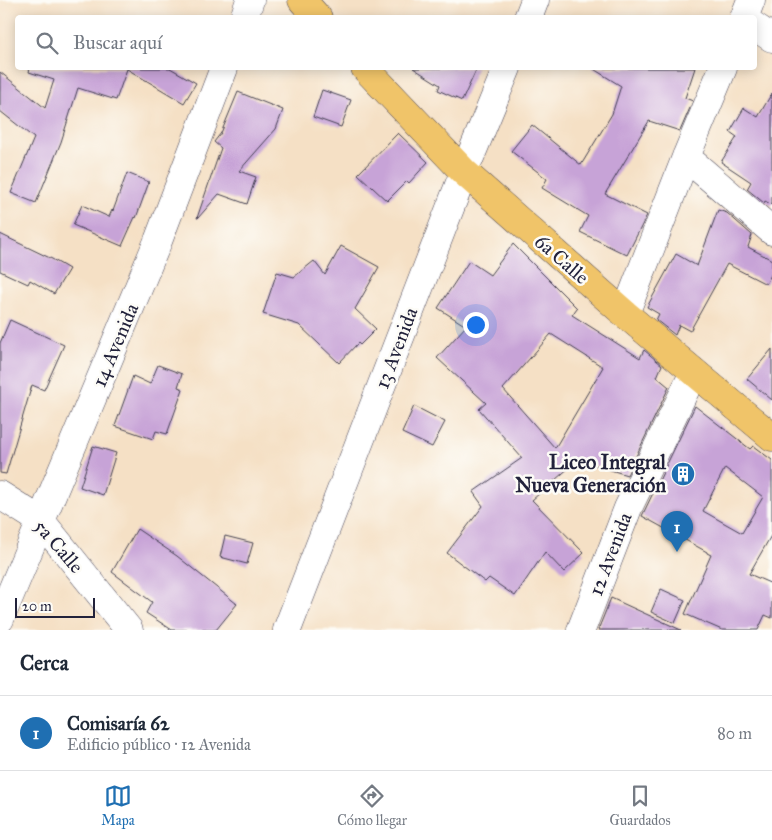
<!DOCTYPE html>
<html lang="es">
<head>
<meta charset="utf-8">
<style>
  body { margin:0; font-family:"IM FELL Great Primer",serif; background:#f2f2f3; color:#1f2937 }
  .scale { position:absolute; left:15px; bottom:12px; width:80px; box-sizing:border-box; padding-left:5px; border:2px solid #22223b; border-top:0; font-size:14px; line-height:18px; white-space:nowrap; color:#22223b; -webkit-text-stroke:4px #fdfcf7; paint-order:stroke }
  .you { position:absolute; left:475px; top:324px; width:18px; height:18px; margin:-12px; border:4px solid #fff; border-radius:50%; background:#1a73e8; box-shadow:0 0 0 8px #1a73e833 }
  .badge { display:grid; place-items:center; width:32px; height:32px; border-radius:50%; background:#1f6fb2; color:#fff; font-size:16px; font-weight:700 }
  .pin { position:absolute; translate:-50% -41px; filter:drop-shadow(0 1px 2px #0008) }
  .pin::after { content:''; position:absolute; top:26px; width:18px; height:15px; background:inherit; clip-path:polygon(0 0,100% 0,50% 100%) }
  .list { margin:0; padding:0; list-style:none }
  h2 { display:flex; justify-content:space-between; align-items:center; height:65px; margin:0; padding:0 20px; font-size:21px }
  h2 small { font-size:16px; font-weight:400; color:#747a83 }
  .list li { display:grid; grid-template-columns:32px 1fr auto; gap:15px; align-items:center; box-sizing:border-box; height:75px; padding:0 20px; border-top:1px solid #e0e1e3 }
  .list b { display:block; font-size:19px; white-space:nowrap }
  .list p { margin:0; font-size:16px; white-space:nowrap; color:#747a83 }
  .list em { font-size:16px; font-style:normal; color:#747a83 }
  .icon { flex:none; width:28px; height:28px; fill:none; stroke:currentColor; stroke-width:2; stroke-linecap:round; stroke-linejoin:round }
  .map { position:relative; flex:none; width:772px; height:630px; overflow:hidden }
  .search { position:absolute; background:#fff; box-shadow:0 2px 12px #0003; left:15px; right:15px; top:15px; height:55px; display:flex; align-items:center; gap:12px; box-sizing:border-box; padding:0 18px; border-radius:5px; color:#747a83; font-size:19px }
  .sheet { height:140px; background:#fff }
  nav { display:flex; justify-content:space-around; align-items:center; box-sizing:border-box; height:70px; border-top:1px solid #e0e1e3; background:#fff; font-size:14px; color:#747a83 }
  nav a { display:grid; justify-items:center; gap:2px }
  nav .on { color:#1f6fb2 }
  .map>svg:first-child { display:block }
  .building { fill:#c7a3d7; fill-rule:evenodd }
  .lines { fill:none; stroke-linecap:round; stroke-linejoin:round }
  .minor-casing { stroke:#423e50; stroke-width:29 }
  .major-casing { stroke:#423e50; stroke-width:29 }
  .minor { stroke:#fff; stroke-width:28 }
  .major { stroke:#f0c469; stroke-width:28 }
  .labels { text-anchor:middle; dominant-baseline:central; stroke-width:5; stroke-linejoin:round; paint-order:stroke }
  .street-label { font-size:20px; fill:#22223b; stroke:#fdfcf7 }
  .poi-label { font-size:20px; font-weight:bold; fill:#22223b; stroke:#fdfcf7; text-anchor:end }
</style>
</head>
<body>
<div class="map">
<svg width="772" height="630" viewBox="0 0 772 630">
  <rect width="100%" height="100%" fill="#fdfcf7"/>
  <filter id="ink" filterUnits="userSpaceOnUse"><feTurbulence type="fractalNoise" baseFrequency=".02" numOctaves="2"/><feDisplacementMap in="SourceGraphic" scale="10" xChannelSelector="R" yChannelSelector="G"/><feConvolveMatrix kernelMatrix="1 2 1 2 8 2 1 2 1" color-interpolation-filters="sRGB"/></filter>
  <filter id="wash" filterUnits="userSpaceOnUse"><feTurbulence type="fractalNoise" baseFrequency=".0096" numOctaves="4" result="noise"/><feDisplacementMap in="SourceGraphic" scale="20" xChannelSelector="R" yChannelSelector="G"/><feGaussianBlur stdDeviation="1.12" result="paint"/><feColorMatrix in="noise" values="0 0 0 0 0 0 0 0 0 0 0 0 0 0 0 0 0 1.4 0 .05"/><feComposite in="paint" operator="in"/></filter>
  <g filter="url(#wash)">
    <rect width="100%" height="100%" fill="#f5e0c5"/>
    <g id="blocks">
      <path class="building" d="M30,68h140l26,15 -12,20 -57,-34 -11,31 -38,-12 -17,54 -25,61 -25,-10 23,-55 -34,-27v-39l45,36 9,-28 -25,-8z
        M413,68h64l-15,33 -24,-11 2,-5z
        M592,68h103l-10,30 8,3 -13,30 -31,-10 -44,73 42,21 -20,40 -47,-23 8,-16 -46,-28 5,-9 -36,-28 21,-26 49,40 31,-51 9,-28z
        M322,90l29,10 -10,27 -28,-10z
        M238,92l45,18 -7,19 -37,42 17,6 -9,27 -28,-10 -21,24h-1l24,-70 -7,-6 7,-9z
        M772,93v112l-7,-4 -1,2 -17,-14 4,-7 -30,-20 16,-25 -7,-5 14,-24 14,9z
        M398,133l30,29 -19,21 -2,-2 -20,20 -29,-27z
        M127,173l22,9 -13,36 -1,-1 -13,29 -49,-21 9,-20 27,12 3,-7 1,1z
        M718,210l9,3 25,22 -4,12 24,13v13l-6,11 -39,-20 -37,67 -11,-6 -4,10 -19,-15 3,-6 -12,-7 29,-53 21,12z
        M0,234l52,25 17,10 -15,25 -24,-14 -2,4 -28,-13z
        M513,244l64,64 -5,7 68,43 4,-8 18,15 -5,12 12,10 -42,88 -49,-15 -46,40 52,53 -20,19 -19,-20 -30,44 -26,-18 -4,4 -38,-29 36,-47 -10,-14 49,-34 -43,-49 7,-6 -49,-45 29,-32 -28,-18 31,-47 21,14zM551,334l52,33 -48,81 -52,-59z
        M341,246l38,21 -24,42 21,20 -16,16 -2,-2 -19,20 -40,-38 -36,-11 14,-42 17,5 20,-16 11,14z
        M10,320l54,25 -20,45 -12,-5 -26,89 -6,-1v-130z
        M772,349v51l-25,-21z
        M158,365l24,9 -4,13 5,2 -16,45 -11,-3 -3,8 -38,-13 18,-50 17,8z
        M414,406l31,16 -13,25 -30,-14z
        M695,406l55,43 3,-3 19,14v74l-23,40 23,10v34l-7,-3 -7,15h-36l-37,-16 26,-59 -4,-2v-1l-65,-36zM725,468l38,29 -21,36 -39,-22z
        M93,446l23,7 -13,42 -23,-8z
        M137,529l40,27 60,48 -21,26h-44l-26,-17 6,-11 -40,-30z
        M225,536l28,7 -6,21 -27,-7z
        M661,589l24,11 -10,23 -24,-11z
        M611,598l70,32h-83z"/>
    </g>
  </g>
  <g filter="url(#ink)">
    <use href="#blocks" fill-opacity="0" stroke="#423e50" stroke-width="1"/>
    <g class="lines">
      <g class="minor-casing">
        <path id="minor" d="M244,18l6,-18
          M528,18l7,-18
          M744,18l7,-18
          M754,26l18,12
          M686,157l86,74
          M625,314l61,-157 37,-89
          M0,495l41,26 88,109
          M0,619l158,-378 66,-173
          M287,630l177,-458 43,-104
          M581,630l47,-122 66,-136"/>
      </g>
      <g class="major-casing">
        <path id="major" d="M302,0l16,18
          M365,68l99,104 161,142 147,123"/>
      </g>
      <use href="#minor" class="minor"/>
      <use href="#major" class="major"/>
    </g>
  </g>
  <defs>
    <g id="building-disc" transform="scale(1.25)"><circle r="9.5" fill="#1f6fb2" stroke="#fdfcf7"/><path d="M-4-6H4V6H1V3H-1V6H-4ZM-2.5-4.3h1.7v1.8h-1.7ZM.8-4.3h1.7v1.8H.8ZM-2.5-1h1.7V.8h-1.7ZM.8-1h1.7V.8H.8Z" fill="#fff"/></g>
  </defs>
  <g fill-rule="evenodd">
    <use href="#building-disc" x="683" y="474"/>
  </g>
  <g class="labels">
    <g class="street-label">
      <text transform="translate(562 259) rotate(41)">6a Calle</text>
      <text transform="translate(115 345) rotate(-67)">14 Avenida</text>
      <text transform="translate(396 348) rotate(-69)">13 Avenida</text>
      <text transform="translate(59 546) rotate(49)">5a Calle</text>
      <text transform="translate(610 554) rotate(-69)">12 Avenida</text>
    </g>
    <g class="poi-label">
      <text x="666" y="462">Liceo Integral<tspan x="666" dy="23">Nueva Generación</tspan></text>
    </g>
  </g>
</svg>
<div class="scale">20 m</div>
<div class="you"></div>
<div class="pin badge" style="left:677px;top:552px">1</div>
<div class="search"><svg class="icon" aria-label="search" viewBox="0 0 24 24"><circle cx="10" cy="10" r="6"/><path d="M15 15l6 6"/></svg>Buscar aquí</div>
</div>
<section class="sheet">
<h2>Cerca<small></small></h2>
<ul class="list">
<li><span class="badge">1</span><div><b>Comisaría 62</b><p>Edificio público · 12 Avenida</p></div><em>80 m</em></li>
</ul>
</section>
<nav>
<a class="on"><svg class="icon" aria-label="map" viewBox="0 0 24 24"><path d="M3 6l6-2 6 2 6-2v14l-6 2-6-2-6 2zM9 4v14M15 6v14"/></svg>Mapa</a>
<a><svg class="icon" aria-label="directions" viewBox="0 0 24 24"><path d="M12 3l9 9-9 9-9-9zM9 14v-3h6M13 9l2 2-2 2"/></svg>Cómo llegar</a>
<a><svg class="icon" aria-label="saved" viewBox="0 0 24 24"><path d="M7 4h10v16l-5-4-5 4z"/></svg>Guardados</a>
</nav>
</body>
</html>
